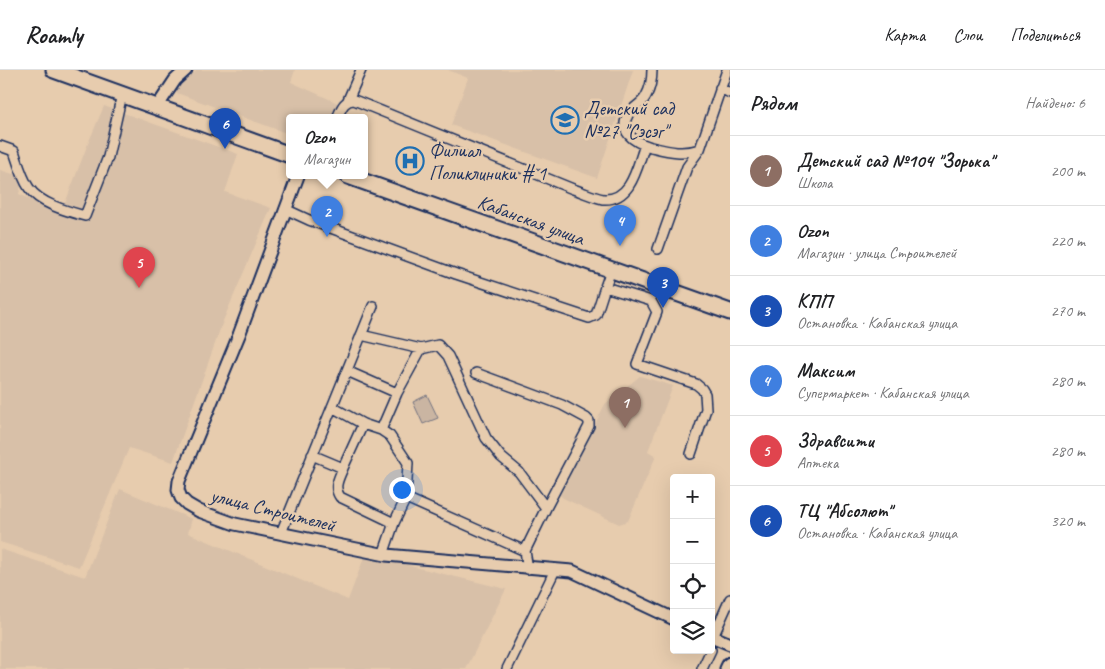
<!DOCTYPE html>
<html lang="ru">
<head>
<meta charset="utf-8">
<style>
  body { margin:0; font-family:Caveat,sans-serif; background:#f2f2f2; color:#202124 }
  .controls { position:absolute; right:15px; bottom:15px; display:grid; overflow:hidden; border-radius:5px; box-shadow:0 5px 20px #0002 }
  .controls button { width:45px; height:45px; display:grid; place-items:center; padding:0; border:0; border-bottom:1px solid #e0e0e0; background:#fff; color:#202124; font:25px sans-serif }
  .you { position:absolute; left:401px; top:419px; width:18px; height:18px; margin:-12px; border:4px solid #fff; border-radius:50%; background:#1a73e8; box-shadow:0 0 0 8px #1a73e833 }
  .badge { display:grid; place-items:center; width:32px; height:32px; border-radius:50%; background:#d93025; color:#fff; font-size:16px; font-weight:700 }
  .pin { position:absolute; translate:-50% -41px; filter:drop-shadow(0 1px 2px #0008) }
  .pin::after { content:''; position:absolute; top:26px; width:18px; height:15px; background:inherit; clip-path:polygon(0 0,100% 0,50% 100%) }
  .popup { position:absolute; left:286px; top:44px; width:82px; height:65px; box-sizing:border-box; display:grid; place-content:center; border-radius:5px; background:#fff; filter:drop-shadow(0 1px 4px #0005); font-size:16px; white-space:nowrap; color:#757577 }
  .popup b { font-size:19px; color:#202124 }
  .popup::after { content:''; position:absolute; left:50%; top:100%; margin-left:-10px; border:10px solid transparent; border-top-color:#fff }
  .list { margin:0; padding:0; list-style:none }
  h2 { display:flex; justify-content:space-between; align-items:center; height:65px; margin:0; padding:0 20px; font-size:21px }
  h2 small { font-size:16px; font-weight:400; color:#757577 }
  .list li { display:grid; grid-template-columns:32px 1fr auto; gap:15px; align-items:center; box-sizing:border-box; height:70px; padding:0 20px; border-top:1px solid #e0e0e0 }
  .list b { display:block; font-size:19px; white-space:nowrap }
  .list p { margin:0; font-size:16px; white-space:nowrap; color:#757577 }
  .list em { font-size:16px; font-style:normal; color:#757577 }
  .icon { flex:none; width:28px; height:28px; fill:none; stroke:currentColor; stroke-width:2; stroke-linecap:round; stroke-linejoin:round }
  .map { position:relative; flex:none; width:730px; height:599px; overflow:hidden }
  header { display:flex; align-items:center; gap:30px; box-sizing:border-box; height:70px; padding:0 25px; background:#fff; border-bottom:1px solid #e0e0e0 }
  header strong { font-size:24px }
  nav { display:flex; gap:28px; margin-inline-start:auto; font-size:18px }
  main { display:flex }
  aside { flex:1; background:#fff }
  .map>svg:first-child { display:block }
  .built { fill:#d8c0a8 }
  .green { fill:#cab5a2; stroke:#727280 }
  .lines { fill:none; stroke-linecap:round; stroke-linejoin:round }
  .minor-casing { stroke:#1b2f5e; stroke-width:12 }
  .tertiary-casing { stroke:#1b2f5e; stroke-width:15 }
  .primary-casing { stroke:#1b2f5e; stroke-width:19 }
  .minor { stroke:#e7ccae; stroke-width:9 }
  .tertiary { stroke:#e7ccae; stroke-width:11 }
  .primary { stroke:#e7ccae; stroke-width:15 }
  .labels { text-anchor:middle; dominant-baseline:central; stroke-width:5; stroke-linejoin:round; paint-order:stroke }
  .poi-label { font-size:20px; fill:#1b2f5e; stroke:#e7ccae; text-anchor:start }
  .street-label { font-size:20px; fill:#1b2f5e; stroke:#e7ccae }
</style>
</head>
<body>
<header>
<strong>Roamly</strong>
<nav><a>Карта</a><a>Слои</a><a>Поделиться</a></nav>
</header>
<main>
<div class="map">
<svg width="730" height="599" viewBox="0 0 730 599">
  <rect width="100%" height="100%" fill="#e7ccae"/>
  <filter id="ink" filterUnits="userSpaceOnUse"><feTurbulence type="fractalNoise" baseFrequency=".02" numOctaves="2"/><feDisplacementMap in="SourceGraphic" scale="10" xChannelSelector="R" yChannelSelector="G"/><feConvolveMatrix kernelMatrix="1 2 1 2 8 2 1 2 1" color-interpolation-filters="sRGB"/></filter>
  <g filter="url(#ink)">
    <path class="built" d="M197,0h98l-4,12 49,22 -7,14h-43l-1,16 -115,-42z
      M448,0h185l-36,108 -146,-53 17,-47z
      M104,36l134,48 -13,38 46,16 -48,113 -50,141 -44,-14 -50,119 -79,-25v-372l23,7 -4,17 42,20 26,-68z
      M640,306l33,10 -25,65 8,5 -28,65 -9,3 -56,-26 -3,-3 45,-91z
      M120,419l72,30 -4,14 160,67 17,-45 141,34 -40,80h-466v-120l85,28z"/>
    <path class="green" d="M427,325l11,23 -15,6 -10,-22z"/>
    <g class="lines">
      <g class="minor-casing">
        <path id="minor" d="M652,0c0,8 -2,19 -6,26 -4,8 -11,10 -16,16 -14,19 4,30 21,35 17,4 31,8 49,2
          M720,18l10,5
          M348,30l13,-30
          M337,48c4,-8 6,-18 17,-18l219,89c10,3 20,8 30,10 29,2 34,-33 42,-54
          M0,76l14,5c4,12 8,27 15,37 11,16 38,23 56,28l23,-59 14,-63
          M285,139l24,11 147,54 133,44 7,-3 9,-28
          M658,179l29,-82 13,-18 27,-79
          M611,200l-6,17 46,14 6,11 -20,52 59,20 6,5 3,5 1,15 -15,45
          M361,265l60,14 17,-4 10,11 38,82 15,19 18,15 27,36 -21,43
          M347,301l50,22
          M476,303l86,32 24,13 3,3v5l-43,82
          M332,337l31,17 18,6 9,6 18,27 -2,35 119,53 3,18
          M381,360l16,-37 24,-44
          M312,385l31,13 20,-44
          M343,398c-4,10 -10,19 -3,29l54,26
          M281,463l92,-227
          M383,485l11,-32 12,-25
          M713,567l17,-38
          M507,599l48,-99
          M702,599l9,-19"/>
      </g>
      <g class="tertiary-casing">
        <path id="tertiary" d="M157,37l18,-27 11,-10
          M298,106l-59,159 -60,146 -1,9 3,8 6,6 12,7 36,13 151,31 186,16 102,48
          M711,566l19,8"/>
      </g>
      <g class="primary-casing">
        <path id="primary" d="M54,0l236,85
          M348,106l382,136
          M728,599l2,-4"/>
      </g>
      <use href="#minor" class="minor"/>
      <use href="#tertiary" class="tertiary"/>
      <use href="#primary" class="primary"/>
    </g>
  </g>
  <defs>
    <g id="school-ring" transform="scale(1.4375)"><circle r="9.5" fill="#e7ccae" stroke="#1f6fb2" stroke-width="1.5"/><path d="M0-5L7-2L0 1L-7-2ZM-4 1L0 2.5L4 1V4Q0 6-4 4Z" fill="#1f6fb2"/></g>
    <g id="hospital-ring" transform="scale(1.4375)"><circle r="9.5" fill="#e7ccae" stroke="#1f6fb2" stroke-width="1.5"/><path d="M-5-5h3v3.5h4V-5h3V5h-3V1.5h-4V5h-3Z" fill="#1f6fb2"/></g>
  </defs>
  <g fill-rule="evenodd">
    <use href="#school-ring" x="565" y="50"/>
    <use href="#hospital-ring" x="410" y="91"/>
  </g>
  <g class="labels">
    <g class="poi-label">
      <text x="584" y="38">Детский сад<tspan x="584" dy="23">№27 "Сэсэг"</tspan></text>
      <text x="429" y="80">Филиал<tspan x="429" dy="23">Поликлиники # 1</tspan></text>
    </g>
    <g class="street-label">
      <text transform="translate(531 150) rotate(20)">Кабанская улица</text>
      <text transform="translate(273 440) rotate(14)">улица Строителей</text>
    </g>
  </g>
</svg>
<div class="controls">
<button>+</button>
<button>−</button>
<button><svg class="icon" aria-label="locate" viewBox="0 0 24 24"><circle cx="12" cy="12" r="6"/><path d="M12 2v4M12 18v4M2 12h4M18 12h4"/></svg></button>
<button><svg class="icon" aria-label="layers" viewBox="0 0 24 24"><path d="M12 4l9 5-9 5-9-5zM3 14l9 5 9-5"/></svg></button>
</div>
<div class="you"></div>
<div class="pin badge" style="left:625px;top:358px;background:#8d6e63">1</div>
<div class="pin badge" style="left:327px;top:167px;background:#3f7fe0">2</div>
<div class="popup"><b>Ozon</b>Магазин</div>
<div class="pin badge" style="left:663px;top:238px;background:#1a4fb4">3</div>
<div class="pin badge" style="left:620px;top:176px;background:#3f7fe0">4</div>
<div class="pin badge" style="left:139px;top:218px;background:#e0444e">5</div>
<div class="pin badge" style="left:225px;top:79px;background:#1a4fb4">6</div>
</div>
<aside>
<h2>Рядом<small>Найдено: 6</small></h2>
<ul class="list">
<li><span class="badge" style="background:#8d6e63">1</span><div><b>Детский сад №104 &quot;Зорька&quot;</b><p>Школа</p></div><em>200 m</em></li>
<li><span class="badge" style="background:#3f7fe0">2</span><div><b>Ozon</b><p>Магазин · улица Строителей</p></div><em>220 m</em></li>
<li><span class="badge" style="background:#1a4fb4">3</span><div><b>КПП</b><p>Остановка · Кабанская улица</p></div><em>270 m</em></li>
<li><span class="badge" style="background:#3f7fe0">4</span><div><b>Максим</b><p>Супермаркет · Кабанская улица</p></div><em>280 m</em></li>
<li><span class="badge" style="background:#e0444e">5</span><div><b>Здравсити</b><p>Аптека</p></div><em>280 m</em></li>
<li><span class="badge" style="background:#1a4fb4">6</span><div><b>ТЦ &quot;Абсолют&quot;</b><p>Остановка · Кабанская улица</p></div><em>320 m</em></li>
</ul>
</aside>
</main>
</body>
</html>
